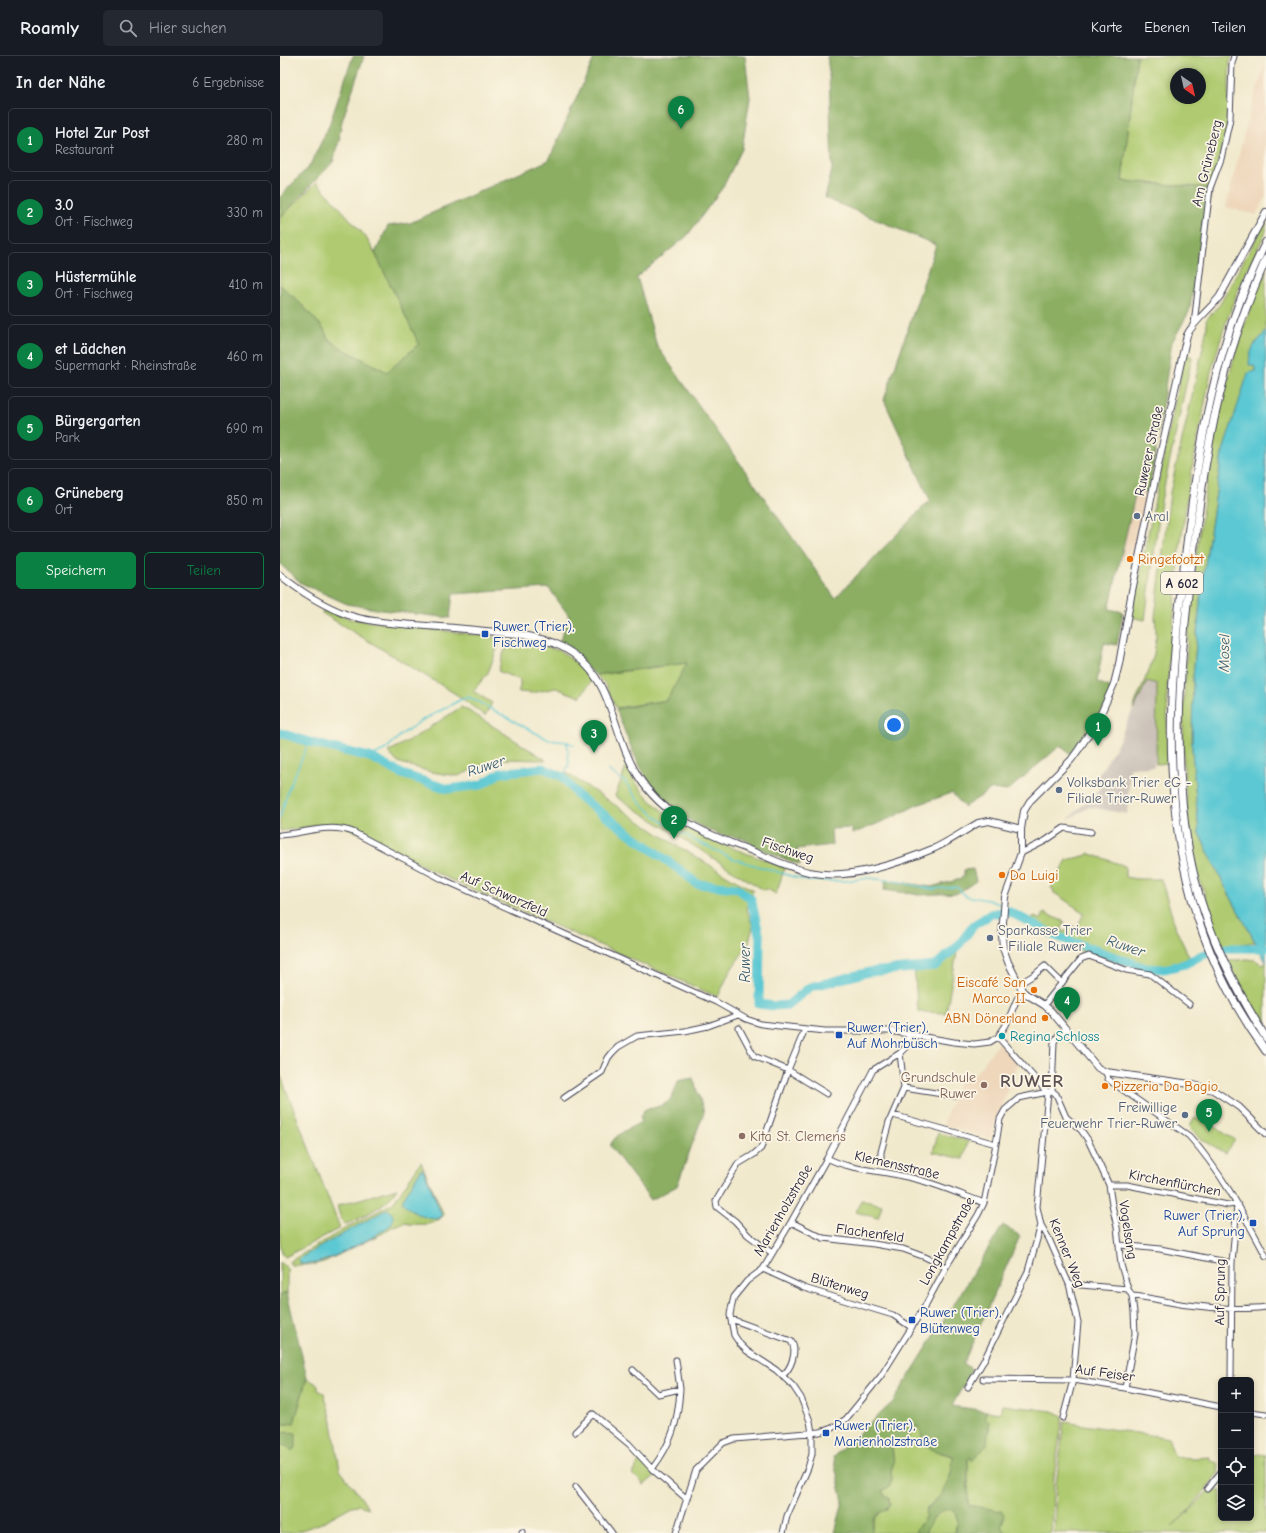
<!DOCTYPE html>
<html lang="de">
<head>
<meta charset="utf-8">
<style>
  body { margin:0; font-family:"Comic Neue",sans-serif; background:#242831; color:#f1f3f6 }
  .controls { position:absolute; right:12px; bottom:12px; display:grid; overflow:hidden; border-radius:6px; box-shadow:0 2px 6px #0003 }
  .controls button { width:36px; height:36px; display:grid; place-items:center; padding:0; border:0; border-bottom:1px solid #363941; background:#171b24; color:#f1f3f6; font:20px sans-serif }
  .compass { position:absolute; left:890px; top:12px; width:36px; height:36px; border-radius:50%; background:#171b24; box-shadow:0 2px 6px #0003; rotate:146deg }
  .you { position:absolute; left:614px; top:669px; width:14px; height:14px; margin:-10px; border:3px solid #fff; border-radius:50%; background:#1a73e8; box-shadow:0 0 0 6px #1a73e833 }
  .badge { display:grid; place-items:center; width:26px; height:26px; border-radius:50%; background:#0b8043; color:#fff; font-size:13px; font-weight:700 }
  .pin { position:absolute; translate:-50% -33px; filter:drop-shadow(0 1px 2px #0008) }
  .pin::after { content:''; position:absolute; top:21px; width:14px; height:12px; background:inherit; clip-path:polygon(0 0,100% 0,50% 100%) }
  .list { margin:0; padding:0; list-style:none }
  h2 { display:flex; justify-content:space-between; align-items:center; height:52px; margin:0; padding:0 16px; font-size:17px }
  h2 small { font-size:13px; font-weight:400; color:#9ea1a6 }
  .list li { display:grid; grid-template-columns:26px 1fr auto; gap:12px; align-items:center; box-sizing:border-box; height:64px; margin:0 8px 8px; padding:0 8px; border:1px solid #363941; border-radius:6px }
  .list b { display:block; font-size:15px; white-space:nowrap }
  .list p { margin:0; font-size:13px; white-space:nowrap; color:#9ea1a6 }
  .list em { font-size:13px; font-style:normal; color:#9ea1a6 }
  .actions { display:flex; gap:8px; padding:12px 16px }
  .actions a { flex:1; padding:9px 0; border:1px solid #0b8043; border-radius:6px; text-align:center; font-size:14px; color:#0b8043 }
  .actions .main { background:#0b8043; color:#fff }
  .icon { flex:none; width:22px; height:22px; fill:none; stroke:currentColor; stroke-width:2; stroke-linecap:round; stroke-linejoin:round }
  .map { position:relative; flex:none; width:986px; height:1477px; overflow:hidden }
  header { display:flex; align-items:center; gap:24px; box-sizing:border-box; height:56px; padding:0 20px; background:#171b24; border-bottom:1px solid #363941 }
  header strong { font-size:19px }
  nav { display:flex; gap:22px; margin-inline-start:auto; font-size:14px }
  .search { width:280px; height:36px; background:#242831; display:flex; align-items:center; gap:10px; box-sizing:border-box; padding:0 14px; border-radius:6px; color:#9ea1a6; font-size:15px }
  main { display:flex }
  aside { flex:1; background:#171b24 }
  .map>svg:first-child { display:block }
  .built { fill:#eed7bb }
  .industrial { fill:#ccc2b9 }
  .green { fill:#afca6f; stroke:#687655; fill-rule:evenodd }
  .forest { fill:#8bae62; stroke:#56684e }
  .water { fill:#5cc8d3; stroke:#3f7587 }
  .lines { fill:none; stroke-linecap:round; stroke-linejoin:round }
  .stream { stroke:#5cc8d3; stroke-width:1.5 }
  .river { stroke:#5cc8d3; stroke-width:9 }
  .minor-casing { stroke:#414051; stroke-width:7 }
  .major-casing { stroke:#414051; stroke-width:8 }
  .highway-casing { stroke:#414051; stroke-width:9 }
  .minor { stroke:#fff; stroke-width:5 }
  .major { stroke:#fff; stroke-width:6 }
  .highway { stroke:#fff; stroke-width:7 }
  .service-dot { fill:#5c6f8a; stroke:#fcf5e5; stroke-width:1.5 }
  .food-dot { fill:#e8710a; stroke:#fcf5e5; stroke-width:1.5 }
  .transit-dot { fill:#1a4fb4; stroke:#fcf5e5; stroke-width:1.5 }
  .culture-dot { fill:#0f9aa8; stroke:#fcf5e5; stroke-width:1.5 }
  .education-dot { fill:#8d6e63; stroke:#fcf5e5; stroke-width:1.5 }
  .labels { text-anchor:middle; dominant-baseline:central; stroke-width:3.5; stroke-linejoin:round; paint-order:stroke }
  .shield { fill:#fcf5e5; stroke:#63616e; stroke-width:1 }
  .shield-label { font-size:13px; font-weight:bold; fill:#22223b }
  .street-label { font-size:14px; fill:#22223b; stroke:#fcf5e5 }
  .service-label { font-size:14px; fill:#4e5e75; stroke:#fcf5e5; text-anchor:start }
  .food-label { font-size:14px; fill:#c56008; stroke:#fcf5e5; text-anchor:start }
  .transit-label { font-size:14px; fill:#164399; stroke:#fcf5e5; text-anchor:start }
  .culture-label { font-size:14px; fill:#0d838f; stroke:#fcf5e5; text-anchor:start }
  .education-label { font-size:14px; fill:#785e54; stroke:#fcf5e5; text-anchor:end }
  .water-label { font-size:15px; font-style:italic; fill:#365c70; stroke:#fcf5e5 }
  .district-label { font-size:18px; font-weight:bold; letter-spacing:1px; fill:#5b5052; stroke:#fcf5e5 }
</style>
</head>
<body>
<header>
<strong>Roamly</strong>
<div class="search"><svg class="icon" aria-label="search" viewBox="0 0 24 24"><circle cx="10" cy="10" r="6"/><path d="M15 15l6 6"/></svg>Hier suchen</div>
<nav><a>Karte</a><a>Ebenen</a><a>Teilen</a></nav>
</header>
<main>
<aside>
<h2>In der Nähe<small>6 Ergebnisse</small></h2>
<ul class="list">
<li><span class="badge">1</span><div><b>Hotel Zur Post</b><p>Restaurant</p></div><em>280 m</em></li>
<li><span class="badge">2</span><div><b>3.0</b><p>Ort · Fischweg</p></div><em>330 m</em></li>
<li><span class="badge">3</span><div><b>Hüstermühle</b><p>Ort · Fischweg</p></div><em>410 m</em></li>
<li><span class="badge">4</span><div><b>et Lädchen</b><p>Supermarkt · Rheinstraße</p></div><em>460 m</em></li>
<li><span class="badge">5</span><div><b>Bürgergarten</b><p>Park</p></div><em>690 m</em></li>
<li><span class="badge">6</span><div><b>Grüneberg</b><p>Ort</p></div><em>850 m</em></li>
</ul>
<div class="actions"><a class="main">Speichern</a><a>Teilen</a></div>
</aside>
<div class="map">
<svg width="986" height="1477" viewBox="0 0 986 1477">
  <rect width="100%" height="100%" fill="#fcf5e5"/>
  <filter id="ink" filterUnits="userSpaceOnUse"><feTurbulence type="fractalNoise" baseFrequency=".025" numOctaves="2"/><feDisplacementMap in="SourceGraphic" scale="8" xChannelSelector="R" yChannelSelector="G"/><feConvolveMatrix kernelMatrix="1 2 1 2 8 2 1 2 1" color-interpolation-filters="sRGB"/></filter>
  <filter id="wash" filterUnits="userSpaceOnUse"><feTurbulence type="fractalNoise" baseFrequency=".012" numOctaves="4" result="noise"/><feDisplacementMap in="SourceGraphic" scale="16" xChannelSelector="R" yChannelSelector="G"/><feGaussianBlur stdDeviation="0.9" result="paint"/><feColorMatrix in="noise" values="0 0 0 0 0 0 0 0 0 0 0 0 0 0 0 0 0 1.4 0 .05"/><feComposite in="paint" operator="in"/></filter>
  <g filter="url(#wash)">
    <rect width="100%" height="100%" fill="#f1e9cc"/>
    <path class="built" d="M986,5v136l-10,18 -30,-8 23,-93z
      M856,435l13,1 -14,70 -14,-3z
      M720,985l15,17 2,6 -27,74 -47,-13 13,-36 4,-8 7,-6 3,1 6,-3z"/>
    <path class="industrial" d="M867,622l18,6 -11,83 -24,1 -3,46 -38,-7 -22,13 34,-32 -7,-6 22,-35z"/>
    <path class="green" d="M857,0h95l-2,5 -3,67 -15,60 -90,-7zM896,18h24v24h-24z
      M37,126l48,54 10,17 44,91 -32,28 -44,-23 -15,-10 -5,-11 -22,-24 -21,-19v-67z
      M986,164v11l-25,52 -17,45 -13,44 -22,113 -9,63 -13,142 1,73 -12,1 1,-80 -10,-3 -13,28h-1c13,-36 27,-51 22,-92l15,-124 33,-146 4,-22 -1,-5 14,-16z
      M986,213v61l-3,7 -8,6 -2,22 2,3v3l-33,83 -21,137 -8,86 -1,74 7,82 23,48 33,61 -33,5c-3,-6 -7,-12 -8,-19 -4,-11 -6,-22 -9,-34 -2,-6 -6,-12 -7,-19 -23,-98 -15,-199 -4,-298 12,-106 29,-209 72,-308z
      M905,297l7,4 -31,144 -16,119 -14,-3z
      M42,555h7l22,8 150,19 -13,35 -15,18 19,12 -7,13 -26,-20 -137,-83z
      M234,582l46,13 19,14 13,15 -12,17 -24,-9 -24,5 -14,-1 2,-5v-7l-22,-9 7,-22 6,-1z
      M408,607l-21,37 -51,8 -11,-24 -9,-9z
      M181,651l8,4 77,49 -44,-1 -21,7 -23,10 -27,-4 -34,-10 -9,-10 27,-15z
      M0,677l29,9 61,15 32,17 46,15 33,-4 19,-12 43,-5 20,9 2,-5 103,68 65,39 20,11 -6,19 6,18 -5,18 -18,26 -12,26 -271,-119 -104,-53h-21l-42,6z
      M347,709c3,6 6,14 10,19 32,46 98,65 148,83l-9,27 -9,-5 -3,1 -10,-6 -139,-88z
      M808,797l37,13v11l11,2h25l15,50 16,34 -13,6 -14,3 -34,-5 -48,-15 -54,-27 5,-9 7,4 3,-7 21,9 -4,8 5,2 4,-7 7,3 7,-15 -31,-21 1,-2 -3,-2 16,-28 21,-5z
      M678,890l-12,67 -28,-1 -4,-45 21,-1z
      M966,903l9,1 7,4 4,-2v69l-29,-50 -9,-21h10z
      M0,1018l60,154 -55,29 -3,-3 -2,-12z
      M915,1061l18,9 22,14 -9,13 -27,-15 -9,-12z
      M658,1077l30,8 -5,18 -30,-7z
      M141,1106l23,53c-11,12 -21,9 -36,9l-1,-2c-8,2 -16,4 -22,10l-61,30 -13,3h-20l-2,-3 57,-34 47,-25zM142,1112l6,12 14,36 -2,2 -37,-15v-4z
      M117,1132c-3,4 -5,8 -8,11 -5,6 -37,25 -45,25l-3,-5 -4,-13z
      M581,1144l21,5 -4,13 -22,-6z
      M0,1206l7,6v25l-7,2z
      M27,1322l11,7v5l6,3 7,24 9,53 29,38 -11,-3 -6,1 -33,18 -26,9h-13v-88l7,1 -1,-14 -6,2v-9l14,-2z
      M722,1349l50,6 11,5 -9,60 -3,57h-47v-2l-3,-4 3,-8 -36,-14v-47l3,-1 2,3c8,-9 14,-21 17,-33l-5,-9 1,-7 14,2z
      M784,1366l106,16v6l5,13 19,1 16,-1v3l9,4 -1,7 1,1 -29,38 -18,16 17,-14 20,-22 12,1v27h30v-65l15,2v78h-212l2,-49z
      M639,1370l3,7 1,8 18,12 12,3v12l-11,26 -15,14 -1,8 -10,14v3h-45c3,-12 4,-19 16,-24l-2,-13 -3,-5 8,-5 1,-15 3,-9 -2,-14 3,-3 9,-1 7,-15z
      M361,1402l16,16 -13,11 -11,-11z
      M667,1452l7,2 4,11 -4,12h-29c6,-10 11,-21 22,-25z"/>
    <path class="forest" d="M73,0h11l-22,65 -3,16h1l-7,25 -53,56v-21l30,-32 18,-37z
      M315,0h150l5,42 -8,51 -19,38 -36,49 -50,41 20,69 178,252 95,-98 -46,-100 52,-155 -111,-47 7,-28 -3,-97 -2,-17h310l-15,125 90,7 -23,124 -17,30 -23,150 -13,-1 -27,118 14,3 -6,33 -13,-2 -7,39 15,6 -5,15 -34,53 -13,-10 -53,45 -15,-2 -28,18 -12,-14 -35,12 -26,13 -39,16v-6l-21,1 1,16 -35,4 3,16c-14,-6 -29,-11 -42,-18 -6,-3 -11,-7 -16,-9 -7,-2 -15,-1 -21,-3 -68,-25 -81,-64 -105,-126l51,-9 20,-37 -43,5 -48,7 -38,-30 11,-29 -20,-28 -96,6 -3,24 -68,-8 -35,-6 -46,-21 -21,-19v-279l21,19 22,24 5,11 15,10 44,23 32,-28 -44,-91 13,-27 22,-3 139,-63z
      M693,813l3,12 -18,12 -37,2 -37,-5 2,-10 45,7 30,-8 3,-5v-4z
      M413,1022l11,34 -27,74 -26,14 -41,-54c4,-12 21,-18 31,-24v-3l-1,-2 4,-7c23,-6 27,-4 34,-29z
      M723,1169l17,11 -57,128 9,5 -20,37 34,5 -1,7 4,4 -2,23 -15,16 -1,-4 -3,2v46l33,6 3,4 -3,12 3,4v2h-50l4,-12 -4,-11c-16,-4 -22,11 -29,23h-9v-3l10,-14 -1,-3c4,-9 12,-12 17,-20 7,-10 11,-24 11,-37 -9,-3 -27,-6 -30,-15 -2,-6 -1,-8 -5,-15l-7,3 -2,12 -5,3 -9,1 -3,3 2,14 -3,9 1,8 -2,7 -8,5 3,5 4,2 1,6c-3,5 -5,5 -10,8 -7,5 -7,14 -9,21h-36l8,-32 -10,-44 60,-55z
      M7,1237l20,84 -13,46 -14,2v-130z
      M6,1376l10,1v14l-4,4 -5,-5 -7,-1v-11z"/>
    <path class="water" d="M986,274v632l-44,-81 -23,-48 -7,-82 1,-74 8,-86 21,-137 26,-81 7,-2v-3l-2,-3h-4c0,-8 2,-16 7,-22 4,-5 7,-7 10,-13z
      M142,1112l6,12 14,36c-8,9 -33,-5 -39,-13v-4z
      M107,1153c6,3 8,10 4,15 -7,9 -60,35 -72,38 -6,2 -13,3 -19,1l-1,-3 3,-3z"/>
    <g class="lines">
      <path class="stream" d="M90,701l16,-8 16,-15 19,-13 39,-21 9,-3 80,43 18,2 7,3
        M328,714l17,12 16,22 22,18 33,19 38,18 74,22h36l25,-3 31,4 31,7 26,-2 9,9 22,4 14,5
        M283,721l6,-13 -2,-22
        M0,762l8,-28 21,-48"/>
      <path class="river" d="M0,677l36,11 54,13 32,17 46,15 33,-4 19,-12 43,-5 20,9 15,19 106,77 13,11 40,4 14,11 9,39 -1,66 15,2 14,-1 22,-18 59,-15 66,-6 23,-20 16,-21 17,-11 17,-3 48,25 90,32 18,1 21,-5 17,-9 25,-7h39"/>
    </g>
  </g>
  <g filter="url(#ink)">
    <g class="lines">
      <g class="minor-casing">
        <path id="minor" d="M914,268l16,-136 11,-29 9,-40 2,-56 2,-7
          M0,779c25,-2 49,-12 73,-3l89,47 274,123 30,17 15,5 64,7h65l64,11 20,2 16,-2 8,-5 8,-12 11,-26 6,-7
          M741,797l24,-12 19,-13 27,4
          M739,928l15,-9 11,-9 17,17
          M764,949l37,-46 8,-3 37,14 24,4 39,30
          M459,972l15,28 34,14 39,24
          M718,981l50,56
          M826,1016l2,7 5,4 76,53c32,35 55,79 77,120
          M624,1032l51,8
          M772,1035l4,3 10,23 15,13 7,10 21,45 3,20 5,22 4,38 7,24 4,7 2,16 1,22 -10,54
          M768,1037l-11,114 4,18 8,14 20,45 9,38 -5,58 -10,38
          M284,1042l38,-26 6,-14 4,-5 6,-6 19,-11 48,-5 23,-5 30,-11
          M613,1059l103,29
          M547,1102c23,12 50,12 75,18 28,5 55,17 82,27
          M601,1103v-7l8,-30 15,-34 -4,-35
          M829,1129h18l101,20 9,-1 -5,59 -1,117
          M511,1166l32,16 51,6 29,5 22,8 21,10
          M840,1189l40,4 72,14
          M492,1197l-24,-18 -13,-14 -18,-14 -1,-6 22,-37 15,-9 8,-7 27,-78 17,-41
          M483,1213l41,19 89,27 18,12
          M789,1228l59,5
          M852,1240c19,1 37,7 56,9 22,3 56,5 78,2
          M451,1263l60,22c7,10 0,28 -9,35
          M396,1304l4,29
          M353,1314l25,24 22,-5c-2,33 -8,54 -28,80
          M703,1323l90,1 52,8 96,19
          M688,1331l15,-25 45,-91 13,-46
          M971,1356l15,2
          M295,1376l18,-18 36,30 23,25 35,30
          M296,1431l36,46
          M927,1433l14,-17
          M242,1476v1
          M396,1477l20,-63 27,-27 11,-4 86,-7 12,-4 14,-9 35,-43 44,-70 21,-39 32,-52 6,-12 12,-59 4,-25 5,-9 14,-12 33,-7 2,-49 5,-8 7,-5
          M503,1477l4,-17 21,-48 4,-14v-21l-2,-12 -9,-23 -8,-12 -17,-16 -29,-19 -7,-7 -6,-9 -4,-20 1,-6 3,-12 13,-16 16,-12 28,-47 36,-64 46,-88 27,-17 6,-6 3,-14"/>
      </g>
      <g class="major-casing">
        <path id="major" d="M986,156l-46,84c-10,14 -25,23 -33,39l-27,121 -28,135 -13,73 -5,20 -15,34 -20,31 -8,11 -41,41 -6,10 -3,18v24l-16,44 -3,38 1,13 5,14 15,30 21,13 7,6 47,57 8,4 84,12 23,6 26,17 27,27
          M0,519c21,17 43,31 68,40 21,7 44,8 66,10 24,2 47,3 71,6 26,2 53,4 77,16 53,27 48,85 76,129 24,38 61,55 101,70 23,8 46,21 70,26 40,9 90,-9 126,-24 15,-7 29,-17 43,-25l11,-2 32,8"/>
      </g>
      <g class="highway-casing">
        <path id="highway" d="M986,186c-52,103 -68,206 -81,318 -14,105 -23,214 2,319 14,61 42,121 79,172
          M986,203c-16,37 -31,75 -41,115 -17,61 -25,124 -33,187 -13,102 -22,218 3,319 14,57 40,108 71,158"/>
      </g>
      <use href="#minor" class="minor"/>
      <use href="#major" class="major"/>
      <use href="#highway" class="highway"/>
    </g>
  </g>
  <g class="service-dot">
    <circle cx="857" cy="460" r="4"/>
    <circle cx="779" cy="734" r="4"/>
    <circle cx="710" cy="882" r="4"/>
    <circle cx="905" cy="1059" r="4"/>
  </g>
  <g class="food-dot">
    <circle cx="850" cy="503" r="4"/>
    <circle cx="722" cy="819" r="4"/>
    <circle cx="754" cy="934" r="4"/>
    <circle cx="765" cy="962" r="4"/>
    <circle cx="825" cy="1030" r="4"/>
  </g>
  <g class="transit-dot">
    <rect x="201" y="574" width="8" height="8" rx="2"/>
    <rect x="555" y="975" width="8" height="8" rx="2"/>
    <rect x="969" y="1163" width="8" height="8" rx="2"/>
    <rect x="628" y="1260" width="8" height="8" rx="2"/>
    <rect x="542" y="1373" width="8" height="8" rx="2"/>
  </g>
  <circle class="culture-dot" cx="722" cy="980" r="4"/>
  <g class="education-dot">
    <circle cx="704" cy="1029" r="4"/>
    <circle cx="462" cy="1080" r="4"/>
  </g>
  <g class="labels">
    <rect class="shield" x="881" y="516" width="42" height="22" rx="3"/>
    <g class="shield-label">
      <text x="902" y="527">A 602</text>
    </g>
    <g class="street-label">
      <text transform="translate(927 107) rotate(-76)">Am Grüneberg</text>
      <text transform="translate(869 395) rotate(-78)">Ruwerer Straße</text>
      <text transform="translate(508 794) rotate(19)">Fischweg</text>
      <text transform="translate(224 838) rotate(24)">Auf Schwarzfeld</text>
      <text transform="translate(617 1109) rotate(13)">Klemensstraße</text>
      <text transform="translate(895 1127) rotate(11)">Kirchenflürchen</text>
      <text transform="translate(503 1154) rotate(-60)">Marienholzstraße</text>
      <text transform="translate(848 1174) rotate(81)">Vogelsang</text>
      <text transform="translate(590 1177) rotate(8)">Flachenfeld</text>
      <text transform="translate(667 1185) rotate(-61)">Longkampstraße</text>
      <text transform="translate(787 1197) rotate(68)">Kenner Weg</text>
      <text transform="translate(560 1230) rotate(17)">Blütenweg</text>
      <text transform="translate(940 1236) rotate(-89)">Auf Sprung</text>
      <text transform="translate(825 1317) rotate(8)">Auf Feiser</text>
    </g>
    <g class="service-label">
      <text x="865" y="460">Aral</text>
      <text x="787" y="726">Volksbank Trier eG -<tspan x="787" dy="16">Filiale Trier-Ruwer</tspan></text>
      <text x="718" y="874">Sparkasse Trier<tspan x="718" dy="16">- Filiale Ruwer</tspan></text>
      <text x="897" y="1051" text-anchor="end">Freiwillige<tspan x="897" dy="16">Feuerwehr Trier-Ruwer</tspan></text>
    </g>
    <g class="food-label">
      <text x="858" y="503">Ringefootzt</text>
      <text x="730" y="819">Da Luigi</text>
      <text x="746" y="926" text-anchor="end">Eiscafé San<tspan x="746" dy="16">Marco II</tspan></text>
      <text x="757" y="962" text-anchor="end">ABN Dönerland</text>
      <text x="833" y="1030">Pizzeria Da Bagio</text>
    </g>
    <g class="transit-label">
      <text x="213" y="570">Ruwer (Trier),<tspan x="213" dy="16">Fischweg</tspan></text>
      <text x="567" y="971">Ruwer (Trier),<tspan x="567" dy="16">Auf Mohrbüsch</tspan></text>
      <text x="965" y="1159" text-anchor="end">Ruwer (Trier),<tspan x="965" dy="16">Auf Sprung</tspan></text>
      <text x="640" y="1256">Ruwer (Trier),<tspan x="640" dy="16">Blütenweg</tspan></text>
      <text x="554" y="1369">Ruwer (Trier),<tspan x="554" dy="16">Marienholzstraße</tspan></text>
    </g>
    <g class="culture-label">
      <text x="730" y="980">Regina Schloss</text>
    </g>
    <g class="education-label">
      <text x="696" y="1021">Grundschule<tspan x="696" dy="16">Ruwer</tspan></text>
      <text x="470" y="1080" text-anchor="start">Kita St. Clemens</text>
    </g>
    <g class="water-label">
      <text transform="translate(944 597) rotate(-89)">Mosel</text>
      <text transform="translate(206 710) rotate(-18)">Ruwer</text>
      <text transform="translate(846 890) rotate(19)">Ruwer</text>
      <text transform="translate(465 907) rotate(-90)">Ruwer</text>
    </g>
    <g class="district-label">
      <text x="752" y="1025">RUWER</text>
    </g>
  </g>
</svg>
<div class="controls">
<button>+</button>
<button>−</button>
<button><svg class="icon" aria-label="locate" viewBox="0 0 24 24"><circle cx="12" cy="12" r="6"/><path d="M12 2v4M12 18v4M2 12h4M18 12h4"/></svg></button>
<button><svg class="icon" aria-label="layers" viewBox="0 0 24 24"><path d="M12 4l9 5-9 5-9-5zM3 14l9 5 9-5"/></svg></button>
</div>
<svg class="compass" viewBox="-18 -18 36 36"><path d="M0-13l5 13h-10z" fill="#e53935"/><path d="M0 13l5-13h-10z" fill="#9ea1a6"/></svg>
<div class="you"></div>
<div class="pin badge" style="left:818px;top:690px">1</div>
<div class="pin badge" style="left:394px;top:783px">2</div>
<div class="pin badge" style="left:314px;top:697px">3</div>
<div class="pin badge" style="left:787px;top:964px">4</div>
<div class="pin badge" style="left:929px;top:1076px">5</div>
<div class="pin badge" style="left:401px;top:73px">6</div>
</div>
</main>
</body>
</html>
